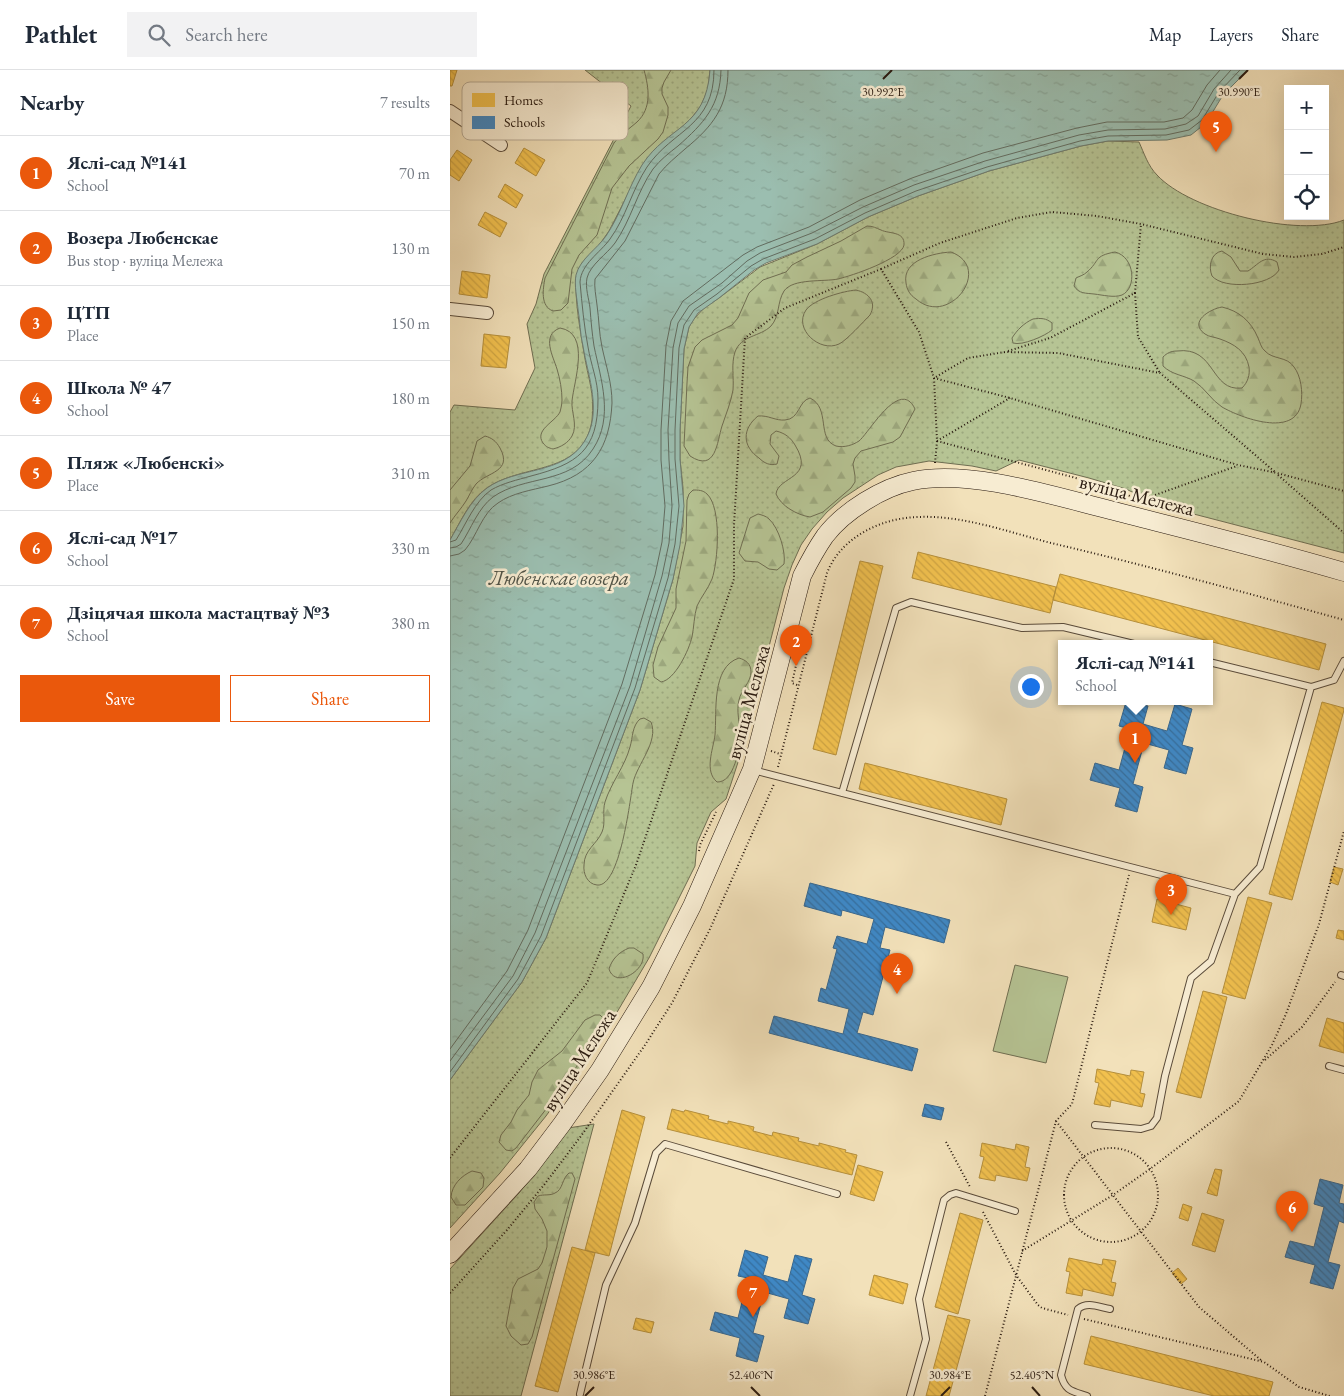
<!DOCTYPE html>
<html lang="en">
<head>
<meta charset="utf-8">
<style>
  :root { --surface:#fff; --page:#f2f2f3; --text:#1f2937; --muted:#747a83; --line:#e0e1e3; --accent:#ea580c }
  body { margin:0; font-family:"EB Garamond",serif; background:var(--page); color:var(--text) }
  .controls { position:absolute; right:15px; top:15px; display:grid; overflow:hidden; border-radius:0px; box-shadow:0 5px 20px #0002 }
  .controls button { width:45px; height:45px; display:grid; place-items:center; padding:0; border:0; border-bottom:1px solid var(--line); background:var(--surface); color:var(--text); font:25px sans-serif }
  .you { position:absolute; left:580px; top:616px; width:18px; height:18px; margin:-12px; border:4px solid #fff; border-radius:50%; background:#1a73e8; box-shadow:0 0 0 8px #1a73e833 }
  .badge { display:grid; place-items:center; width:32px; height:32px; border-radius:50%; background:var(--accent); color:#fff; font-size:16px; font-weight:700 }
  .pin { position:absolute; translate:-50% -41px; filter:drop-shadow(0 1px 2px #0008) }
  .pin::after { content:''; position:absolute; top:26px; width:18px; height:15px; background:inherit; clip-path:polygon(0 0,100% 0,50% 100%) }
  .popup { position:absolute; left:608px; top:570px; width:155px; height:65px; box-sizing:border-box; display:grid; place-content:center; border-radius:0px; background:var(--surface); filter:drop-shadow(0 1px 4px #0005); font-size:16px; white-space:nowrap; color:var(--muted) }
  .popup b { font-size:19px; color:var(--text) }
  .popup::after { content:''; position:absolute; left:50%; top:100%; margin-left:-10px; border:10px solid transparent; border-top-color:var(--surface) }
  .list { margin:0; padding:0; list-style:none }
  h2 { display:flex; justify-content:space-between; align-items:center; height:65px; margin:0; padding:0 20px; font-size:21px }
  h2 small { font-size:16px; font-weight:400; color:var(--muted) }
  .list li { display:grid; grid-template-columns:32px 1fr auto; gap:15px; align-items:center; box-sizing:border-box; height:75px; padding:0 20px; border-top:1px solid var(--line) }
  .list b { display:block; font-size:19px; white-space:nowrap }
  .list p { margin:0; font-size:16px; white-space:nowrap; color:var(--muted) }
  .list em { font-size:16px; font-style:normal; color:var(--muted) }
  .actions { display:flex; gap:10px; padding:15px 20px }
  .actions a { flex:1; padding:11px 0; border:1px solid var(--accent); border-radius:0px; text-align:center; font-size:18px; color:var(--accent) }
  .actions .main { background:var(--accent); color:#fff }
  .icon { flex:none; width:28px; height:28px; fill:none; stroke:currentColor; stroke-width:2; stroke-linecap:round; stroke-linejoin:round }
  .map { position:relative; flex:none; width:894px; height:1326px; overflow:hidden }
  header { display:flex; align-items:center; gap:30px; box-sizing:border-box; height:70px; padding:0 25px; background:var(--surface); border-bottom:1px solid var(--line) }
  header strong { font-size:24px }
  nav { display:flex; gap:28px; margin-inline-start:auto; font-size:18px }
  .search { width:350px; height:45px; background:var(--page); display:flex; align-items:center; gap:12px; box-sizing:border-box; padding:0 18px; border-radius:0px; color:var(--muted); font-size:19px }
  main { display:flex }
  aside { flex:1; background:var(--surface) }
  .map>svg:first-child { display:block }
  .grass { fill:url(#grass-dots); stroke:#6f6e52 }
  .forest { fill:url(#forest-firs); stroke:#6f6e52 }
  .pitch { fill:#b6c494; stroke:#6f6e52 }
  .water { fill:url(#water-ripples); stroke:#6d7c70 }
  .homes { fill:url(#homes-back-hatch); stroke:#b58f3b }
  .schools { fill:url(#schools-back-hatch); stroke:#38678e }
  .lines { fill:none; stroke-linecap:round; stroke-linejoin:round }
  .shore { stroke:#626c60; stroke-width:1 }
  .service-casing { stroke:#5a4b3a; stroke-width:8 }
  .minor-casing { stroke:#5a4b3a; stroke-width:14 }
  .secondary-casing { stroke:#28190f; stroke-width:19 }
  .path { stroke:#28190f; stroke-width:2; stroke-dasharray:1 2.5; stroke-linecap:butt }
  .service { stroke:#f7ecd2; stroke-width:6 }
  .minor { stroke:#f7ecd2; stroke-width:12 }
  .secondary { stroke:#f7ecd2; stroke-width:18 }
  .ticks { fill:none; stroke:#28190f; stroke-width:2 }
  .labels { text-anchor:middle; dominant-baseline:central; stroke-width:5; stroke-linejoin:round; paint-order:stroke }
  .street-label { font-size:20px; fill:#28190f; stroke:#f7ecd2 }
  .water-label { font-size:21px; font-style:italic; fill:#505347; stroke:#f7ecd2 }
  .key { fill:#f7ecd2; stroke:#b9ad98; stroke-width:1 }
  .key-label { font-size:14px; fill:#28190f }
  .ticks-label { font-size:12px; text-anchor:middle; fill:#28190f; stroke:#f7ecd2; stroke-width:5; stroke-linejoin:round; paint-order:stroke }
</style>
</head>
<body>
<header>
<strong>Pathlet</strong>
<div class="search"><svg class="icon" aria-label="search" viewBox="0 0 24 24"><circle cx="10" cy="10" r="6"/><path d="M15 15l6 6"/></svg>Search here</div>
<nav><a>Map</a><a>Layers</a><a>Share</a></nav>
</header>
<main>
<aside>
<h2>Nearby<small>7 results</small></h2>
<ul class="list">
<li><span class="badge">1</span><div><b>Яслі-сад №141</b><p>School</p></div><em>70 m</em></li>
<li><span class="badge">2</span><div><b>Возера Любенскае</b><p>Bus stop · вуліца Мележа</p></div><em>130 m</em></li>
<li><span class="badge">3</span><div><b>ЦТП</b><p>Place</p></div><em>150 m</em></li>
<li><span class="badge">4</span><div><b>Школа № 47</b><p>School</p></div><em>180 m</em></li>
<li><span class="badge">5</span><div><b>Пляж «Любенскі»</b><p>Place</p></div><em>310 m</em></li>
<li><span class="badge">6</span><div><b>Яслі-сад №17</b><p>School</p></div><em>330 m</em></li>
<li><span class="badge">7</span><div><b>Дзіцячая школа мастацтваў №3</b><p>School</p></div><em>380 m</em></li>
</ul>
<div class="actions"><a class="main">Save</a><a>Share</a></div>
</aside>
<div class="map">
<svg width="894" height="1326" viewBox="0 0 894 1326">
  <defs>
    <pattern id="grass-dots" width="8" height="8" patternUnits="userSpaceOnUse" patternTransform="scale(1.25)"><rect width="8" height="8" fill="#b6c494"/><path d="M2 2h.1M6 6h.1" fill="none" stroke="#9ca87e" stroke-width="1.8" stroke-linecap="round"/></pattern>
    <pattern id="forest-firs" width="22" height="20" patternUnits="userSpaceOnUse" patternTransform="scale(1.25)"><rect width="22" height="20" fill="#b6c494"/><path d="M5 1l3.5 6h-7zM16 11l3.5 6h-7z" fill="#9ca87e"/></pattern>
    <pattern id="water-ripples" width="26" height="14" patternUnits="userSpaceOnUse" patternTransform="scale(1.25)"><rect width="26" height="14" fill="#9bbeb0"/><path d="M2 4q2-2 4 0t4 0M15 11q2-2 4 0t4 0" fill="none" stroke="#86a396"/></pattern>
    <pattern id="homes-back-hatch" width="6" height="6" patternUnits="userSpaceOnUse" patternTransform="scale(1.25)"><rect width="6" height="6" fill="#f2c14e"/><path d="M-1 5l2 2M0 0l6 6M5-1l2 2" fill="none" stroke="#d0a543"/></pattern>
    <pattern id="schools-back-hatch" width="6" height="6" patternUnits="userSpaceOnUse" patternTransform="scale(1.25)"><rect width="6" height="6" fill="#3f88c5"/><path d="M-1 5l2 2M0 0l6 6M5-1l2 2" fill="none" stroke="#356e9e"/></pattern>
  </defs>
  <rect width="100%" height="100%" fill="#f2e1ba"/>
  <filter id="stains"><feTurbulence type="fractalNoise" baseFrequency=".004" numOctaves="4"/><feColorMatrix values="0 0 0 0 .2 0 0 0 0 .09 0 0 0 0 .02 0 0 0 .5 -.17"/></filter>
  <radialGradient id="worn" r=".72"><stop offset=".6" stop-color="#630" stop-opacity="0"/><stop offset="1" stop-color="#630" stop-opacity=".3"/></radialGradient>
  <path class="grass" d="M135,0H260L258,19L251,36L239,51L204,82L194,93L159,161L126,208C125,232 130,259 134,283C138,309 145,323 142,350C134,406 72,393 37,418C20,429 10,453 0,470V342L4,335L65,340L85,298L77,254L86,234L94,204L181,36Z
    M658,71L689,72C694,83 698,96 707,105C740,141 849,168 894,150V483L709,435L676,419L639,408L569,390L546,401L522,396L479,391L446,397L428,405L393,428L377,442L362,459L351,475L342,495L334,518L294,674L276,729L261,742L247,773L245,796L199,888L163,949L124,1007L96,1046L50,1103L0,1158V1010L72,912L96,868L190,620L223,509L233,456V418L230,389V360L234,279L239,257L243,250L255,237L269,228L310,197L367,174L418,147L468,126L539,101L631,76Z
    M144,1054L71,1326H0V1199L69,1123L118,1058Z"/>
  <path class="forest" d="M194,0H221L214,12L212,18V24L218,37V45L213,62L208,69L179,96L162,118L147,165L129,185L122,199L118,233L111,240L103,241C90,236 93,219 95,208L164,73C171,64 179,59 187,52C202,38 199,18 194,0Z
    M417,156C423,156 426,158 431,160C439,164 455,161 454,175C452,189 401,206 388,209C374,212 343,208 334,221C327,232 330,246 321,256C310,267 291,265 285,282C281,294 284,307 283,320C281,332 276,344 272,356C267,372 266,403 240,386L234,376L237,313L238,297L245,277L252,270L282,255L288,248L299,223L313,210L336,202L342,195L357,187L391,171Z
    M772,181L781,187L790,201H798C808,195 814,184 827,192L829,200C820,216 774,220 762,206C758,196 761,183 772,181Z
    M501,182C544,198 499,258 466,229C460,225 457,220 456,213C452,190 484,183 501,182Z
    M665,182C685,187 687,218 672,225C664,228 653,225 644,224C636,223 629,224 624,216L626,208C630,206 634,205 637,202C650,191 643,186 665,182Z
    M406,220C419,223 427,232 420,245C414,251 396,271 389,274C370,283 343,259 356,240C364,229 394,221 406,220Z
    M772,237C789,241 801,251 808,268C810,272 811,278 815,281C823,290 837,286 844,297C851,306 853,322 851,334C845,368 791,348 772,337C761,330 755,318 744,311C734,305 722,305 713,296V287C717,283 721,281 727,281C766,276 760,322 792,318C798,312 800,305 799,297C796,281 784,274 770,269C765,267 759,267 755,264C738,252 760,239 772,237Z
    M583,249C591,248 596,248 602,253V260C595,266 572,276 563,273L562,268C567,260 574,253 583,249Z
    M110,258C141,263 124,311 122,331C121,342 128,355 122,366C118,373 111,377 103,379C99,378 96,377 93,373C84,360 105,352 110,342C111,338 112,334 112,330C112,320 110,309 107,299C103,286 91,265 110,258Z
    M360,328C381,338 366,369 386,376C394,378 403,375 409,371C419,363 450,307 465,339L450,367L443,372L411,381L405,388L403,394L405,406V412L401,418L373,442L360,447C347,445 331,436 326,424C328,406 366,409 345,375C341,368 335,363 326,361L321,365L320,374L329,386L327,394C320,396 314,393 309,388C292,376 292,359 308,346C318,345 326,351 335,350C350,349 348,331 360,328Z
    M35,366C42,368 46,371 50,378C63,402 37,402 26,414C22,419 19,426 16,431C11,439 5,445 0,453V420L20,396L27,371Z
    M243,420C248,420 253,420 257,424C272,438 268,492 262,509C258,519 251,527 247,536C244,546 244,557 242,567C239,580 225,610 211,612L204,607L203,595L208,577L226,538V519L236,471L237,430L239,424Z
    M308,444C312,445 316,446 319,449C329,458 336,482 334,494L327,500L319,499L308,492L295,491L289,483L300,448Z
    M289,588C296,590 301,594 301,602C301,612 291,620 289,630C286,641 290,653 290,665C290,678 284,713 267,712C254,701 263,680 265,665C267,642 261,597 289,588Z
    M194,648L201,652C209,672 187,694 183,713C180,730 170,818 147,815C137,814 133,803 134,795C134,780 147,774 152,762C156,753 152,742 155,732C161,713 175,696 180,677C183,667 182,656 190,649Z
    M179,878H184L193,884C196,901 165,919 159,899C162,889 169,882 179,878Z
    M145,945H150L154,949V957L107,1025L66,1078L62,1081L56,1080L49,1072L51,1065L61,1052L67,1040L79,1025L82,1012L88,1000L112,981L135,950Z
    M22,1101L31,1103L34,1108L33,1117L15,1135H6L1,1127C2,1115 11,1106 22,1101Z
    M119,1103H122L125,1109L82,1267L78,1274L71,1275L61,1266L56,1256L63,1218L68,1209L88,1199L92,1193L97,1177V1161L92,1149L85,1139L84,1132L88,1126C94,1124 100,1126 105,1123C113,1120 112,1108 119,1103Z"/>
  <path class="pitch" d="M565,895L618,907L596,993L543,981Z"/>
  <path class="water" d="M260,0H798L773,25L756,53L741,65L717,70L658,71L631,76L539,101L468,126L418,147L367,174L316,193L304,200L269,228L248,243L239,257L234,279L230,360V389L234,436L230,475L223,509L190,620L96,868L72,912L0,1010V470C10,453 20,430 37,418C66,397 113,405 134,372C153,343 138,307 133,276C130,264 130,251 128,239C127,228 124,215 126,205C130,189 147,179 156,166C171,144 178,118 192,95C218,55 256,59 260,0Z"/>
  <path class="homes" d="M0,0H7L2,16H0Z
    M33,16L50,27L41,41L24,29Z
    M72,16L88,25L77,42L62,33Z
    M74,78L95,90L86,106L65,93Z
    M7,80L22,90L9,111L0,105V90Z
    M55,114L73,125L66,138L48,127Z
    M35,142L57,153L50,167L28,155Z
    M12,201L40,205L37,228L9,224Z
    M34,264L60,267L56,298L31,296Z
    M468,482L606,517L600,543L462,508Z
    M410,491L433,496L386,685L363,679Z
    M610,504L876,574L869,600L603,530Z
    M872,632L894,638V640L842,830L819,824Z
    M415,693L557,729L551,755L409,719Z
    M884,797L893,799L888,815L880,812Z
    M798,827L822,833L795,929L772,923Z
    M707,829L741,838L736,860L702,852Z
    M888,860L894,861V870L886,868Z
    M753,921L777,927L751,1028L726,1022Z
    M877,948L894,953V983L869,976Z
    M647,999L680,1006L681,1000L694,1002L690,1023L695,1024L692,1037L661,1030L660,1037L644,1034L649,1013L645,1012Z
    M222,1039L234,1042L235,1040L259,1046L258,1049L278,1054V1051L304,1057L303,1061L322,1066L323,1062L349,1068L348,1071L369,1076V1073L396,1080L395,1082L407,1085L402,1105L217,1059Z
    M172,1040L195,1047L159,1186L135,1180Z
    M532,1073L565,1080L566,1074L579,1077L575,1097L580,1098L577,1111L546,1105L545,1111L529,1108L534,1087L530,1086Z
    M408,1095L433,1102L424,1131L400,1124Z
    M765,1099L772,1100L767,1126L757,1123Z
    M733,1134L742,1137L738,1151L729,1148Z
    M510,1143L533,1150L508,1244L485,1237Z
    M752,1143L774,1150L765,1182L742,1175Z
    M122,1177L145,1183L108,1322L85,1316Z
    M619,1188L652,1195L653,1189L666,1191L661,1212L666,1213L663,1226L633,1219L632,1226L616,1223L620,1202L616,1201Z
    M728,1198L737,1209L731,1214L722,1203Z
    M424,1205L458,1214L453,1234L419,1225Z
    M498,1245L520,1250L499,1326H476Z
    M186,1248L204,1252L201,1263L183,1259Z
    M641,1266L823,1312L819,1326H764L634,1294Z"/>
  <path class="schools" d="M676,632L698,636L693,654L717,661L725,634L742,639L732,675L743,678L736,704L714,698L719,680L694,673L683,714L693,717L687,742L665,736L670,718L640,710L645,693L669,700L680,659L669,656Z
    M360,813L500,850L494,873L435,857L430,878L440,880L423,945L413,942L407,963L468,979L462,1001L319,963L324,946L393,964L399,939L368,931L371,918L376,920L387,879L383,878L387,866L417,874L424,849L392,840L391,846L354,836Z
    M475,1034L494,1038L491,1050L472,1046Z
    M870,1109L893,1115L889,1133L894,1134V1153L889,1151L878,1192L890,1195L883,1219L860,1213L865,1195L835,1187L840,1171L864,1177L874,1137L864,1134Z
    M295,1180L318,1187L313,1205L338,1212L345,1185L362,1189L352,1225L365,1229L358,1254L334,1248L339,1229L314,1222L303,1263L314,1266L307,1292L286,1286L290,1268L260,1260L265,1242L288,1248L298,1208L288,1206Z"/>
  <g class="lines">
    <path class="shore" d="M0,472L6,470C16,454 25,431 41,420C53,413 67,410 81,406C127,394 148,381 148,329C148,311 141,295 138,277C134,256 132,234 130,212C131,194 150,183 160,169C176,147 182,120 197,97C223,59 264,57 264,0
      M0,478L6,477L11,474C21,459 28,438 43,427C74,405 120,415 143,379C164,347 151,310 144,276C142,263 141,251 140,238C139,229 135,218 137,208C140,195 157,184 165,173C181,150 187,122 203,99C210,90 219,83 228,76C254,53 270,36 271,0
      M0,486L9,484L15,480C27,466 32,443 48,433C62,423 82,420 98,416C143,405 160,377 162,333C162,313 156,296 152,277C149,263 149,249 147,235C146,226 144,217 145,209L175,171L209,104C217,94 226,87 235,79C263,56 278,37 278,0
      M0,979L57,901L78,860L172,614L205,505L212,472L215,436L211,390V360L216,276L221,251L233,231L293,185L307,177L359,157L410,130L462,108L533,83L627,58L657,52H714L733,48L742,40L757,15L770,0
      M0,991L63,906L85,863L180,616L212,506L219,473L222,436L219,390L218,360L223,278L228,253L239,236L272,213L297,191L310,183L362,163L413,137L464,115L535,91L629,65L658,60L715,59L736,54L748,46L764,19L781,0
      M0,1002L68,909L91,866L185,618L218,508L225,474L229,436L225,389V360L229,278L234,255L244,240L267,224L301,196L313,189L365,169L415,143L466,121L537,97L630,71L658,66L716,65L739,60L752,50L769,22L790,0"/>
    <g class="service-casing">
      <path id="service" d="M759,592L861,617
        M303,700L785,824
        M392,723L446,538L461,532L572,558L613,557L684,574
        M891,905L894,906
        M879,996L894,1000
        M645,1055L691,1059L701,1056L707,1048L715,1006L741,908L761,891L785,824L810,797L861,617L884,610L894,591
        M130,1324L156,1215L185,1153L206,1083L215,1074L387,1124
        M460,1326L476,1269L469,1229L494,1130L500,1125L506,1123L565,1141
        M637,1326C622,1321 615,1321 611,1305L628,1239C637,1231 649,1237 660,1239"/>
    </g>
    <g class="minor-casing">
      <path id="minor" d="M0,41L51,75
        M0,239L37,243"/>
    </g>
    <g class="secondary-casing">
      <path id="secondary" d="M0,1184L78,1099L112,1054L150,1000L201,917L242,836L302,699L352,506C359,492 366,479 375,466C394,441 433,417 463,411C519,399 604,426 660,440C738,460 816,479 894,502"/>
    </g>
    <path class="path" d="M431,199L490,173L567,148L602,142L647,146L691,154L813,184L844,187L872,184L894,177
      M685,223L688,267L710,303
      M558,281L600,268L685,223L691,154
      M487,371L641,412L691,430L787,396
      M487,371L560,328
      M485,393L487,371L484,308L518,288L555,282L608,283L710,303L825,402
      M828,405L894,463
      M347,615L342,613L349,582L356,584
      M321,681L330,684
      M328,697L377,503C391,467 431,448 468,447C513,445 558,462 601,473C699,496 797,523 894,550
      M249,781L250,775L266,742
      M815,990L852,957L885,912
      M606,1051L749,1237L812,1291
      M496,1072L520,1117
      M614 1125a47 47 0 1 1 94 0a47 47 0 1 1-94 0Z
      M0,1088L137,913L186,795L284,509V455L295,268L335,238L431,199L469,262L484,308L560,328L788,395L827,403L894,421
      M533,1142L566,1205L588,1235L592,1238L618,1245
      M572,1181L663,1125L700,1099L789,1031L822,975L836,944L869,854L894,761
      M0,1223L57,1160L94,1115L131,1066L195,975L222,933L260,859L324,714
      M634,1249L814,1292L849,1317L880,1326
      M535,1326L606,1051L622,1034L679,805"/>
    <use href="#service" class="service"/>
    <use href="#minor" class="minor"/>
    <use href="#secondary" class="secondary"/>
  </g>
  <path class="ticks" d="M433,9L442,0M789,9L798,0M301,1317L310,1326M582,1317L590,1326M135,1326L144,1317M491,1326L500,1317"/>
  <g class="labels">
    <g class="street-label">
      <text transform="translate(687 425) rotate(14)">вуліца Мележа</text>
      <text transform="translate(298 632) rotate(-75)">вуліца Мележа</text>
      <text transform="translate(129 990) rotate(-57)">вуліца Мележа</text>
    </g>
    <g class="water-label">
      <text x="109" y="507">Любенскае возера</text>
    </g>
  </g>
  <rect x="12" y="12" width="166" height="58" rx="8" class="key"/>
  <rect x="22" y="23" width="23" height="14" fill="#f2c14e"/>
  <rect x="22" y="46" width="23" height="13" fill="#3f88c5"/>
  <g class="key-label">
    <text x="54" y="35">Homes</text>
    <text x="54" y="57">Schools</text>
  </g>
  <g class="ticks-label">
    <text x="433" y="26">30.992°E</text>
    <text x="789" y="26">30.990°E</text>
    <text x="301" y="1309">52.406°N</text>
    <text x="582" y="1309">52.405°N</text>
    <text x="144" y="1309">30.986°E</text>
    <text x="500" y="1309">30.984°E</text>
  </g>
  <rect width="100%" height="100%" filter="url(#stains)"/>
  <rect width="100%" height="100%" fill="url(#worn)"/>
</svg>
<div class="controls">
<button>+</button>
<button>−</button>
<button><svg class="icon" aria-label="locate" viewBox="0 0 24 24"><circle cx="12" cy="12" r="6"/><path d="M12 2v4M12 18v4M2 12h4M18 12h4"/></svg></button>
</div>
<div class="you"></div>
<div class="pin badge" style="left:685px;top:693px">1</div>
<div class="popup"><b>Яслі-сад №141</b>School</div>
<div class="pin badge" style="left:346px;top:596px">2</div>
<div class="pin badge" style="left:721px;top:845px">3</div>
<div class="pin badge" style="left:447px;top:924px">4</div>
<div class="pin badge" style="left:766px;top:82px">5</div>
<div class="pin badge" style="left:842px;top:1162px">6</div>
<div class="pin badge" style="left:303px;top:1247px">7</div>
</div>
</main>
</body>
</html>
